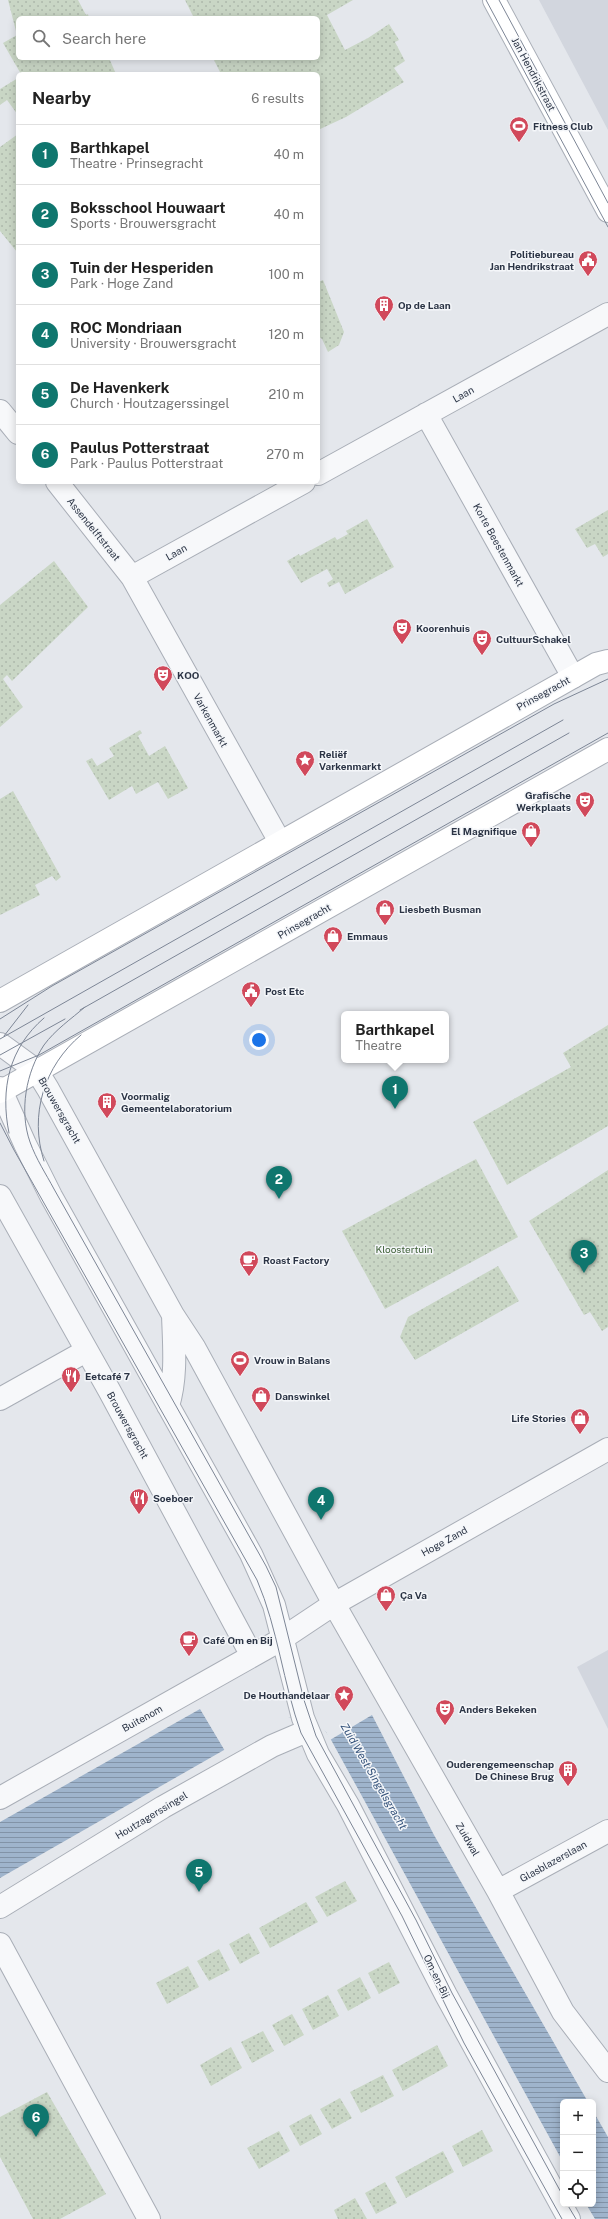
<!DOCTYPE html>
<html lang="en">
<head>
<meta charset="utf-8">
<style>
  :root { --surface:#fff; --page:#f2f2f2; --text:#222; --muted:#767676; --line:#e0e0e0; --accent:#0f766e }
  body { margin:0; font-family:"Public Sans",sans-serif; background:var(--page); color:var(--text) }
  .controls { position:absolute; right:12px; bottom:12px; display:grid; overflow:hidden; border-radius:6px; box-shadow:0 2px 10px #0003 }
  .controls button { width:36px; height:36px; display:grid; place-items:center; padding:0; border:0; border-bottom:1px solid var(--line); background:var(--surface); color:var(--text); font:20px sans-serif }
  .you { position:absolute; left:259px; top:1040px; width:14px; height:14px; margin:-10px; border:3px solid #fff; border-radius:50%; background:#1a73e8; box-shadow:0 0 0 6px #1a73e833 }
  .badge { display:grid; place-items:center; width:26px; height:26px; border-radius:50%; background:var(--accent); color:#fff; font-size:13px; font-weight:700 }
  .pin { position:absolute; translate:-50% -33px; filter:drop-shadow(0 1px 2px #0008) }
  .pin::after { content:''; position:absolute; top:21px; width:14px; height:12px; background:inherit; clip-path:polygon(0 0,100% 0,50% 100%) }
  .popup { position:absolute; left:341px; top:1011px; width:108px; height:52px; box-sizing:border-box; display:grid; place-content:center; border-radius:6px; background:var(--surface); filter:drop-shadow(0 1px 3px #0005); font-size:13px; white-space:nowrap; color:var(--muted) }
  .popup b { font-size:15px; color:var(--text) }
  .popup::after { content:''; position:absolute; left:50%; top:100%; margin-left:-8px; border:8px solid transparent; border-top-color:var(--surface) }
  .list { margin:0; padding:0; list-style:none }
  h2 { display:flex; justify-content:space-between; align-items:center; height:52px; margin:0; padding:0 16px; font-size:17px }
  h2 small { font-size:13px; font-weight:400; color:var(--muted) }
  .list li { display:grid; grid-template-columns:26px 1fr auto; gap:12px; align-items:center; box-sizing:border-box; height:60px; padding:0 16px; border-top:1px solid var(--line) }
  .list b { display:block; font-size:15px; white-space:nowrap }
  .list p { margin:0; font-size:13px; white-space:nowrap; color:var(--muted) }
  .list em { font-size:13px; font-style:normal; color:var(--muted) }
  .icon { flex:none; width:22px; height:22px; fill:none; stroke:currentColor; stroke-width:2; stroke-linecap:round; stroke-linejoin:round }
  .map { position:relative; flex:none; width:608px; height:2219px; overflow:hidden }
  .search { position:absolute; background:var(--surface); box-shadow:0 2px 10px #0003; left:16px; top:16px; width:304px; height:44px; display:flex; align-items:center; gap:10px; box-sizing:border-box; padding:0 14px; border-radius:6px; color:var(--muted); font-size:15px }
  .panel { position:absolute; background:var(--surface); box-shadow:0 2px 10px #0003; left:16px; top:72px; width:304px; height:412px; border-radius:6px }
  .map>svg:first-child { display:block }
  .built { fill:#d2d6de }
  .park { fill:url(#park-dots) }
  .water { fill:url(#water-rules) }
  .pier { fill:#e4e7ec }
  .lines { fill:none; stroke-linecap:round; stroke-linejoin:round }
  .street-casing { stroke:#a9aeb7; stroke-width:24 }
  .secondary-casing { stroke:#a9aeb7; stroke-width:24 }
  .street { stroke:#f7f8fa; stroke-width:22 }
  .secondary { stroke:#fff; stroke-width:22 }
  .tram { stroke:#7d8696; stroke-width:1 }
  .labels { text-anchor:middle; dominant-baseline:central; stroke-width:3; stroke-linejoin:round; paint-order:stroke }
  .street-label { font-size:10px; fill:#2b3445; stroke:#f4f6f9 }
  .poi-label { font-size:10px; font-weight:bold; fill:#2b3445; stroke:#f4f6f9; text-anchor:start }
  .park-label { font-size:10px; fill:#3f6138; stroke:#f4f6f9 }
  .water-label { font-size:11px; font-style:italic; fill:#34527a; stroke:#f4f6f9 }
</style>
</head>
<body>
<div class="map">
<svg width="608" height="2219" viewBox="0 0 608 2219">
  <defs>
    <pattern id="park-dots" width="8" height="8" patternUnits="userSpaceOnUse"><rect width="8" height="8" fill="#c9d6c5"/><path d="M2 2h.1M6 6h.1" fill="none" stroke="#adb8ab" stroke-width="1.8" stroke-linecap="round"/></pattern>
    <pattern id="water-rules" width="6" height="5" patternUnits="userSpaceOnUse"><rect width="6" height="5" fill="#9fb4cc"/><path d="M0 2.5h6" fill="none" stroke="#8293a7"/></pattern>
  </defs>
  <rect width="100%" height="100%" fill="#e4e7ec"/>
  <path class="built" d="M539,0H608V130Z
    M608,1650V1729L577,1667Z"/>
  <path class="park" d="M8,0H78L86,15L88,14L89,18H18V58H109L116,74H21L3,43L17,35Z
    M185,0H353L327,15L345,50L368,38L389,24L399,40L395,42L405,61L394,68L404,82L346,117L318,130V74H221L213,58H318V18H194Z
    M18,78V115L7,100L0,105V89Z
    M18,134V252H17L0,231V147Z
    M323,280L344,332L339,345L328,352L322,339L318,336V282Z
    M608,510V554L603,557L595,544L587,548L575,529Z
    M367,519L394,567L345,594L339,582L329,587L327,583L333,579L327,569L301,583L287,561L299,554L300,556L335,537L337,540L348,534L346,531Z
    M54,561L88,607L12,681L7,675L3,679L23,707L0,727V605Z
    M140,730L142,733L138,736L149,756L165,746L188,788L168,799L158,782L136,794L132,786L109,800L86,761L92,758L97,766L114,756L109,748Z
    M13,791L61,877L56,881L52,876L35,885L40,895L0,915V799Z
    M608,1025V1126L507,1185L473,1122L571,1067L563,1053Z
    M476,1159L518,1237L385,1309L342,1231Z
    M608,1170V1327L602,1331L590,1312L584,1315L529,1221Z
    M498,1266L519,1301L415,1360L400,1337L408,1317Z
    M345,1881L357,1901L327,1917L315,1897Z
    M306,1902L318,1922L270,1948L259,1928Z
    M249,1933L260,1953L240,1964L229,1944Z
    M219,1949L230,1970L209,1981L197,1961Z
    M389,1962L400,1983L379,1994L368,1973Z
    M188,1966L199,1987L167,2004L156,1983Z
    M360,1977L371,1998L348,2011L337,1990Z
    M328,1995L339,2016L313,2030L302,2009Z
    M292,2014L304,2035L284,2046L272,2025Z
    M263,2031L274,2051L252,2063L241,2042Z
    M437,2045L448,2066L403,2091L392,2070Z
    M231,2047L242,2068L211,2086L200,2065Z
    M383,2075L394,2096L361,2113L350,2092Z
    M47,2092L106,2194L60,2219H33L0,2157V2117Z
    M340,2098L352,2118L332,2129L320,2109Z
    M311,2114L322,2134L300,2146L289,2126Z
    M482,2130L493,2151L463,2167L452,2146Z
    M279,2131L290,2151L259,2169L247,2148Z
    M443,2151L454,2172L406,2198L395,2177Z
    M385,2182L397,2203L376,2214L365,2193Z
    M355,2198L367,2219H338L334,2210Z"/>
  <path class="water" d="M200,1709L372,1715L434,1835L588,2102H563V2162L330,1738C319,1718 301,1716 280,1718L0,1878V1822Z
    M593,2111L608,2137V2219H595L586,2204H593Z"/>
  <path class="pier" d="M290,1670L314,1673L340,1683L349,1688L372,1715L330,1740L326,1732L314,1723L295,1717L281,1719L225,1751L200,1709L260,1677Z"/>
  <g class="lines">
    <g class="street-casing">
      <path id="street" d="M0,411L18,433
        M426,414L573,677
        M318,474L608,314
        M57,482L132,577L280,842
        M132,577L304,482
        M0,1044L37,1071L48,1089L173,1315L194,1347L334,1604L498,1891L563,2012L608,2071
        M0,1088L25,1144L51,1196L251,1554L274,1605L303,1718L318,1754L348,1805L446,1995L569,2219
        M0,1196L109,1390L252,1656
        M0,1399L86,1351
        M168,1406C177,1377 174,1345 173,1315
        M0,1798L277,1642L334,1604L608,1449
        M498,1891L608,1831
        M0,1907L163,1807L272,1746L307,1731
        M0,1944L149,2219"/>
    </g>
    <g class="secondary-casing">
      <path id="secondary" d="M494,0L608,211
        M0,1001L573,677L596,664L608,661
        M0,1092L608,749"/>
    </g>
    <use href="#street" class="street"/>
    <use href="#secondary" class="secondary"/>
    <path class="tram" d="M486,0L608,227
      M499,0L608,203
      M85,1007C71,1019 55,1030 44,1045C26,1072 19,1111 30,1142C36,1159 46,1174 54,1189L266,1566L276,1587L304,1700L316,1736L416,1920L452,1993L563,2196
      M80,1010L569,733
      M0,1019L52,986L554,704L608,679
      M4,1036L28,1005
      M0,1039L563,720
      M0,1055L65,1019
      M0,1071L39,1055L608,733
      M0,1123L14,1150L257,1580C278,1629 283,1683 301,1733L402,1916L464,2043L562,2219
      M9,1133C0,1089 9,1048 44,1018
      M44,1161C29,1115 44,1066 81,1035
      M567,2204L576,2219"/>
  </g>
  <defs>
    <g id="stadium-pin" transform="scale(1)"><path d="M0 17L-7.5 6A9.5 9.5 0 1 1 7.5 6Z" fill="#d1495b" stroke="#f4f6f9"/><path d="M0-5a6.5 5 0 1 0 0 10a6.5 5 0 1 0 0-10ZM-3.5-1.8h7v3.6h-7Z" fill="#fff"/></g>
    <g id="civic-pin" transform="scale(1)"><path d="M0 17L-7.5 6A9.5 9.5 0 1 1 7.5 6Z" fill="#d1495b" stroke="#f4f6f9"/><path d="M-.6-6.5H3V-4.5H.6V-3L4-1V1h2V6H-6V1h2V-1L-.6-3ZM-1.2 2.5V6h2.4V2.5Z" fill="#fff"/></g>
    <g id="building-pin" transform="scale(1)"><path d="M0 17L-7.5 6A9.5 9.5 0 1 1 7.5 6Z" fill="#d1495b" stroke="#f4f6f9"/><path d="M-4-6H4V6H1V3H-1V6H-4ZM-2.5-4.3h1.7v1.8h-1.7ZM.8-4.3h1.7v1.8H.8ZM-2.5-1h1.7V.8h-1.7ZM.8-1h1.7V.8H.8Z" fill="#fff"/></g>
    <g id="theatre-pin" transform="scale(1)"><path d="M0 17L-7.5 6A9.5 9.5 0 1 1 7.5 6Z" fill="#d1495b" stroke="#f4f6f9"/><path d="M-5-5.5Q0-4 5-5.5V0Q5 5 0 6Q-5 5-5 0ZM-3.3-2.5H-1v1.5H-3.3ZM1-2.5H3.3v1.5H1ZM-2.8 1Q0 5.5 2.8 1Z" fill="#fff"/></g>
    <g id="sight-pin" transform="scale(1)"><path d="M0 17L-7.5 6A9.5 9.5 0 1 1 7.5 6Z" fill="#d1495b" stroke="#f4f6f9"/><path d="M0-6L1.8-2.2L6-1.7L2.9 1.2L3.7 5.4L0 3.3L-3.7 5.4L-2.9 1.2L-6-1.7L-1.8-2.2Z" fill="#fff"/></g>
    <g id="shop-pin" transform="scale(1)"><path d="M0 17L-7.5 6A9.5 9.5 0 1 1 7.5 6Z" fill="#d1495b" stroke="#f4f6f9"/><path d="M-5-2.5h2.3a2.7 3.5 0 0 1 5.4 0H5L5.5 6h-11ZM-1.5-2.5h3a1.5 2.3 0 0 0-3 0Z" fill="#fff"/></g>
    <g id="cafe-pin" transform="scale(1)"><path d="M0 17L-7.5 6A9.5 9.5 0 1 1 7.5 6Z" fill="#d1495b" stroke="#f4f6f9"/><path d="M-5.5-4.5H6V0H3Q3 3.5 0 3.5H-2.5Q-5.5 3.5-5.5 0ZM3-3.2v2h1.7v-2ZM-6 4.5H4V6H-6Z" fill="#fff"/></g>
    <g id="restaurant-pin" transform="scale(1)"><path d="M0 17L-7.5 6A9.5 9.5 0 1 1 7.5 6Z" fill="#d1495b" stroke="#f4f6f9"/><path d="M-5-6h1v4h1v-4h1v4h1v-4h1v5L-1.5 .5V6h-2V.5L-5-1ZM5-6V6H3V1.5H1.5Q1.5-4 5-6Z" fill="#fff"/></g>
  </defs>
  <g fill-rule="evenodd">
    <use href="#stadium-pin" x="519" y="126"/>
    <use href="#civic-pin" x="588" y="260"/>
    <use href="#building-pin" x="384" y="305"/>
    <use href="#theatre-pin" x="402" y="628"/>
    <use href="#theatre-pin" x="482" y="639"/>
    <use href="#theatre-pin" x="163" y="675"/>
    <use href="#sight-pin" x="305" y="760"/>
    <use href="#theatre-pin" x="585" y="801"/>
    <use href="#shop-pin" x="531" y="831"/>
    <use href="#shop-pin" x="385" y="909"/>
    <use href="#shop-pin" x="333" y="936"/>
    <use href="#civic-pin" x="251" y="991"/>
    <use href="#building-pin" x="107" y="1102"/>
    <use href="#cafe-pin" x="249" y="1260"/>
    <use href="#stadium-pin" x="240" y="1360"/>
    <use href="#restaurant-pin" x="71" y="1376"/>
    <use href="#shop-pin" x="261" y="1396"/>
    <use href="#shop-pin" x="580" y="1418"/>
    <use href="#restaurant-pin" x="139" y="1498"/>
    <use href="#shop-pin" x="386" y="1595"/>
    <use href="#cafe-pin" x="189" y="1640"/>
    <use href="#sight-pin" x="344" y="1695"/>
    <use href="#theatre-pin" x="445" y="1709"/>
    <use href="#building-pin" x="568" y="1770"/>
  </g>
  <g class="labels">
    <g class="street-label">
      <text transform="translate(534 74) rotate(62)">Jan Hendrikstraat</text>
      <text transform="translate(463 394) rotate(-29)">Laan</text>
      <text transform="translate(94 529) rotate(51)">Assendelftstraat</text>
      <text transform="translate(499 545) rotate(61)">Korte Beestenmarkt</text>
      <text transform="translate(176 552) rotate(-29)">Laan</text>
      <text transform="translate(543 693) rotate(-29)">Prinsegracht</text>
      <text transform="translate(211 720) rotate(61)">Varkenmarkt</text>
      <text transform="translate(304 921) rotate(-30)">Prinsegracht</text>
      <text transform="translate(60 1110) rotate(60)">Brouwersgracht</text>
      <text transform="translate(128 1425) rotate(61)">Brouwersgracht</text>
      <text transform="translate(444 1541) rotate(-29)">Hoge Zand</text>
      <text transform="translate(142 1718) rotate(-29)">Buitenom</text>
      <text transform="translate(151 1815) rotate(-31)">Houtzagerssingel</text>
      <text transform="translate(468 1839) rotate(60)">Zuidwal</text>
      <text transform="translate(553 1861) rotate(-29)">Glasblazerslaan</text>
      <text transform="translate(437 1976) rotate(64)">Om-en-Bij</text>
    </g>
    <g class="poi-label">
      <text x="533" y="126">Fitness Club</text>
      <text x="574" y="254" text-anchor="end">Politiebureau<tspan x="574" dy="12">Jan Hendrikstraat</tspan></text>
      <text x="398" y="305">Op de Laan</text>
      <text x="416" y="628">Koorenhuis</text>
      <text x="496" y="639">CultuurSchakel</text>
      <text x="177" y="675">KOO</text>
      <text x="319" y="754">Reliëf<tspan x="319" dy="12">Varkenmarkt</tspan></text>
      <text x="571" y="795" text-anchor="end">Grafische<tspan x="571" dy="12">Werkplaats</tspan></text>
      <text x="517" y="831" text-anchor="end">El Magnifique</text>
      <text x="399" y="909">Liesbeth Busman</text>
      <text x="347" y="936">Emmaus</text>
      <text x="265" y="991">Post Etc</text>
      <text x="121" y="1096">Voormalig<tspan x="121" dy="12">Gemeentelaboratorium</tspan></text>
      <text x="263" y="1260">Roast Factory</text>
      <text x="254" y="1360">Vrouw in Balans</text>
      <text x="85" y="1376">Eetcafé 7</text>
      <text x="275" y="1396">Danswinkel</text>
      <text x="566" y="1418" text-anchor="end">Life Stories</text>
      <text x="153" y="1498">Soeboer</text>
      <text x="400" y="1595">Ça Va</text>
      <text x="203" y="1640">Café Om en Bij</text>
      <text x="330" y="1695" text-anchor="end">De Houthandelaar</text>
      <text x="459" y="1709">Anders Bekeken</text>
      <text x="554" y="1764" text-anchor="end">Ouderengemeenschap<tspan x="554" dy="12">De Chinese Brug</tspan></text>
    </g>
    <g class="park-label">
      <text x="404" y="1249">Kloostertuin</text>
    </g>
    <g class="water-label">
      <text transform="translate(374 1776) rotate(60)">Zuid West Singelsgracht</text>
    </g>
  </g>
</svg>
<div class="controls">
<button>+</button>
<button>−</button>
<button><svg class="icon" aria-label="locate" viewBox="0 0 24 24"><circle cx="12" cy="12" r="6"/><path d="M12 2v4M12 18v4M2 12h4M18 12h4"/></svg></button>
</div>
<div class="you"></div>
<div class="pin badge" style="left:395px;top:1109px">1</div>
<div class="popup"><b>Barthkapel</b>Theatre</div>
<div class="pin badge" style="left:279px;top:1199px">2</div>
<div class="pin badge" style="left:584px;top:1273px">3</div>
<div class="pin badge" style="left:321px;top:1520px">4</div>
<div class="pin badge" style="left:199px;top:1892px">5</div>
<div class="pin badge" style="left:36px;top:2137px">6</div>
<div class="search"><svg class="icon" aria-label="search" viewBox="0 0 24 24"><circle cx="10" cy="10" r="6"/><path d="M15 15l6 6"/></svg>Search here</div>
<section class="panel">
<h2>Nearby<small>6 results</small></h2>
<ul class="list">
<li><span class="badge">1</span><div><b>Barthkapel</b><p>Theatre · Prinsegracht</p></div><em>40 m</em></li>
<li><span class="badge">2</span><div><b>Boksschool Houwaart</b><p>Sports · Brouwersgracht</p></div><em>40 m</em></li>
<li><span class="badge">3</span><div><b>Tuin der Hesperiden</b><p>Park · Hoge Zand</p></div><em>100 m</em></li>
<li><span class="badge">4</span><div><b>ROC Mondriaan</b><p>University · Brouwersgracht</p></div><em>120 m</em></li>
<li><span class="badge">5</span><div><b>De Havenkerk</b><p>Church · Houtzagerssingel</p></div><em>210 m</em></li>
<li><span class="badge">6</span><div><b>Paulus Potterstraat</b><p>Park · Paulus Potterstraat</p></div><em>270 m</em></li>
</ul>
</section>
</div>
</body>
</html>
